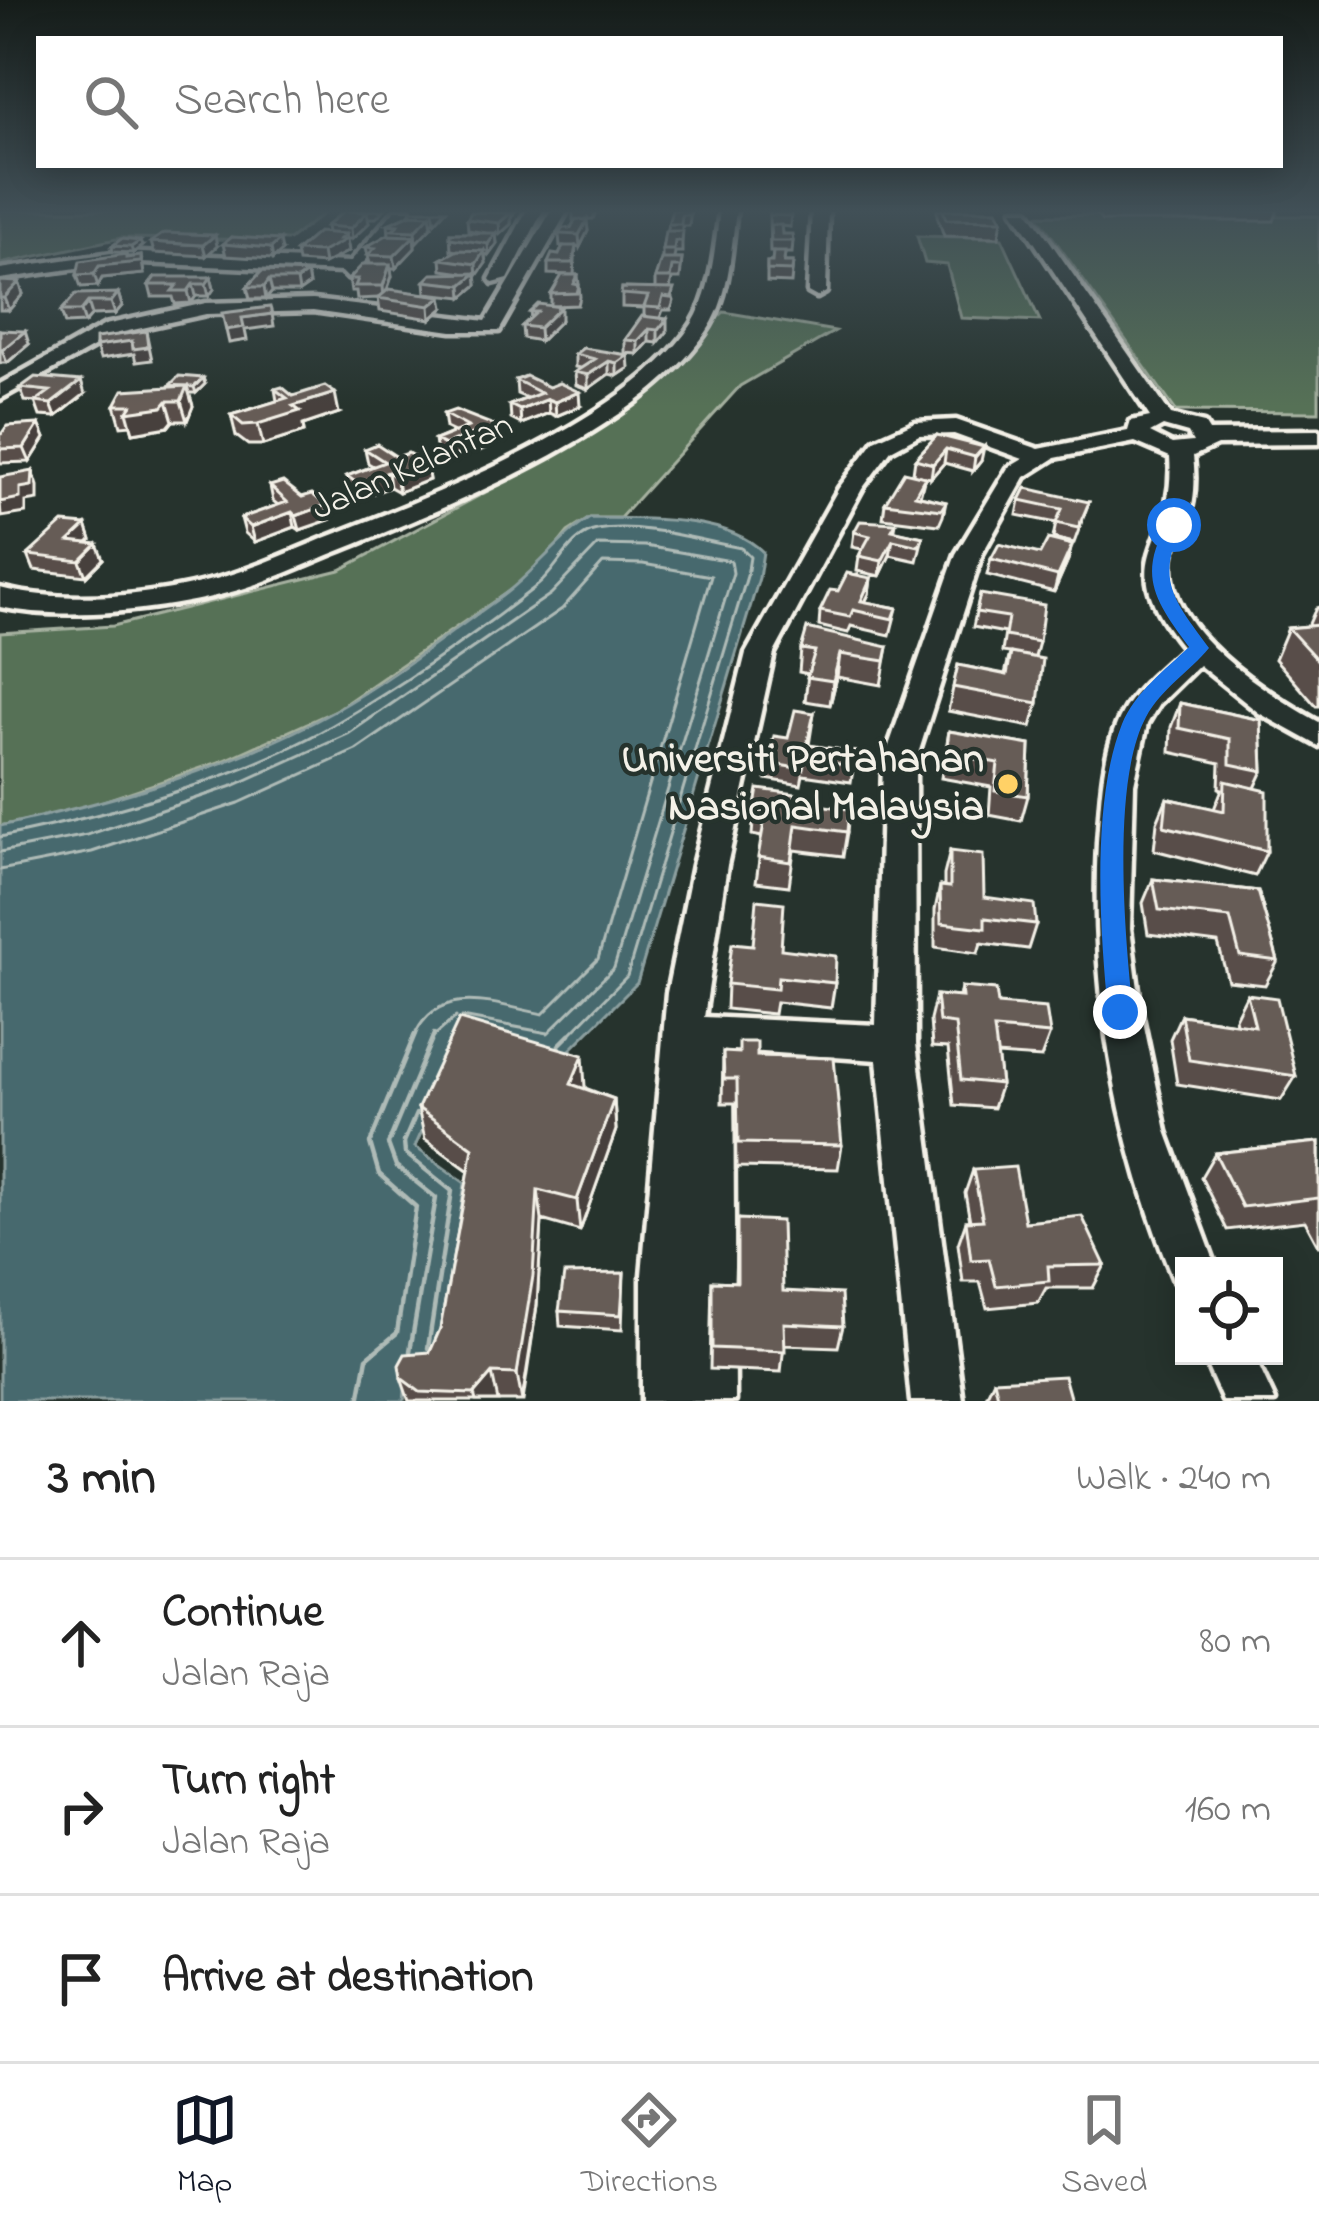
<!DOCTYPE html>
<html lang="en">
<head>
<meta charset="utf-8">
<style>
  :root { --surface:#fff; --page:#f2f2f2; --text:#222; --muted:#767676; --line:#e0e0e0; --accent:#111827 }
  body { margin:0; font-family:"Indie Flower",sans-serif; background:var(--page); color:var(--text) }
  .controls { position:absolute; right:36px; bottom:36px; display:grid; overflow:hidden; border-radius:0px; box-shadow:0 6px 30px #0003 }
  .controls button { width:108px; height:108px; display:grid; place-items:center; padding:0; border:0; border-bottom:3px solid var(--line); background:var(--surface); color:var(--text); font:60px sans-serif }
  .stop { position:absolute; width:36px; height:36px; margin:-27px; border:9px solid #1a73e8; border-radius:50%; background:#fff }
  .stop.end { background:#1a73e8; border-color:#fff; box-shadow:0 3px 12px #0008 }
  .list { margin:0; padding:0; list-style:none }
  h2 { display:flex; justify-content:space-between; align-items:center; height:156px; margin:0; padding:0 48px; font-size:51px }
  h2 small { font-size:39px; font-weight:400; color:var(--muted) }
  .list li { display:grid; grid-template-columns:78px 1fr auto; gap:36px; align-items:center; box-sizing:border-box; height:168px; padding:0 48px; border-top:3px solid var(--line) }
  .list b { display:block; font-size:45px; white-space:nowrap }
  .list p { margin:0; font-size:39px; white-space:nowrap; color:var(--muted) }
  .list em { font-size:39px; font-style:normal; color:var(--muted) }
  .icon { flex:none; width:66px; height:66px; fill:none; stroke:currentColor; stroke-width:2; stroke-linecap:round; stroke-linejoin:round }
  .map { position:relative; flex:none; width:1319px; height:1401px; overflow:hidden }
  .search { position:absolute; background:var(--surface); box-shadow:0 6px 30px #0003; left:36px; right:36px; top:36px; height:132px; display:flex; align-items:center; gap:30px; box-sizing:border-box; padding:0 42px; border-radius:0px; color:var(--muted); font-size:45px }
  .sheet { height:660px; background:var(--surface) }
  nav { display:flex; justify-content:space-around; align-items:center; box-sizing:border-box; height:168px; border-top:3px solid var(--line); background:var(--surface); font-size:33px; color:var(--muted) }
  nav a { display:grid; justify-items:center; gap:6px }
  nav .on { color:var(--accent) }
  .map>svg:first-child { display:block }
  .green { fill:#577157; stroke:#a6b1a0; stroke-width:3 }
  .water { fill:#47696e; stroke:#8c9f9f; stroke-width:3 }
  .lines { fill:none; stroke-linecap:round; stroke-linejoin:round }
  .shore-far1 { stroke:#afbbb7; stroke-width:3 }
  .shore { stroke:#afbbb7; stroke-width:4.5 }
  .minor-casing { stroke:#f4f1e8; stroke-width:9 }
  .minor { fill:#26332d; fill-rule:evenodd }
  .wall { fill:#584e4a; stroke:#f4f1e8; stroke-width:3 }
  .shaded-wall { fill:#47403c; stroke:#f4f1e8; stroke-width:3 }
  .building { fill:#665b56; stroke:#f4f1e8; stroke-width:3 }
  .route { fill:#1a73e8 }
  .poi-dot { fill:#ffd166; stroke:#26332d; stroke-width:4.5 }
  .labels { text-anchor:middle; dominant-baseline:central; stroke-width:9; stroke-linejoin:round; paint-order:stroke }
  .far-street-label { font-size:36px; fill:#f4f1e8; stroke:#26332d }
  .poi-label { font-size:42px; font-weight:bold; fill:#f4f1e8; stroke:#26332d; text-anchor:end }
</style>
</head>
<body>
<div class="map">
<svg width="1319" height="1401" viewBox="0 0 1319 1401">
  <rect width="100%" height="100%" fill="#26332d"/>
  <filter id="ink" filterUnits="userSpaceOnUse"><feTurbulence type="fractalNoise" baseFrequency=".00833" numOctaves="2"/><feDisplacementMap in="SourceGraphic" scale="24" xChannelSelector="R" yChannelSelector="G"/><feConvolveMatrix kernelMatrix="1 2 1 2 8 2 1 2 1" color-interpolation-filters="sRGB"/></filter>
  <g filter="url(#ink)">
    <path class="green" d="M0,210H328L289,240L121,238L0,264Z
      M1037,215L1319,216V412L1176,411Z
      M917,236L1002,238L1040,321L961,318L947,265L925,263Z
      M724,312L835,331L740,386L620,518H590L568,532L535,573L336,710L225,760L80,809L0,826V633L113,626L340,570L587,438Z"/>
    <path class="water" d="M590,518C642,519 725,514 763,552L759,578L637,983L557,1063L460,1044L415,1147L465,1183L437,1370L406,1380L404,1401H0V826C114,801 235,767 336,710C394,677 448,634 502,596C535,572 557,539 590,518Z"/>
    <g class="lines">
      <path class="shore-far1" d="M0,837C109,815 247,777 343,719C408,681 479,631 538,585C558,569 570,535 597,530C642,522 697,540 741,548L750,557L747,576L627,976L567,1037
        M0,852L87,835L233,786L348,734L551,594L598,545L645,546L731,561L733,573L614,968L548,1033L462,1017
        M0,870L92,852L239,803L356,750L562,609L603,563L643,564L711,576L598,959L543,1014C496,1005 438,981 414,1037
        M433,1037L456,1017"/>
      <path class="shore" d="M559,1045L570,1034
        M416,1114L404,1142L405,1153L452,1191L428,1348
        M410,1351L436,1198L396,1166L388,1144L434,1034
        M359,1401L367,1358L397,1333L416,1207L379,1174L370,1143L415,1034"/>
      <g class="minor-casing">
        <path id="minor" d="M395,210H410L349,279L342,272L119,262L0,279V269L119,252L350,262Z
          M527,210H543L508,279L493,283L490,279Z
          M552,210H568L499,331H452L313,311L206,314L119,333L0,399V384L105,325L206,303L313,300L486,321Z
          M720,210H736C731,247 730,293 710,326C648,426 462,501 356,544C319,558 282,576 245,588C177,609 69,622 0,607V588C69,605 164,596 233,574C268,563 301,547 335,534C438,494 631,418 692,324C712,292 715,247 720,210Z
          M812,210H828L826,292L817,297L808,292Z
          M1013,210H1028L1171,415L1204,423L1209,431L1319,430V444L1217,445L1193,456C1196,481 1195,506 1184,530C1181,538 1174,546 1172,555C1159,627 1266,692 1319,722V746L1259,713L1199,665L1159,704L1147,724L1134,784L1130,928L1141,1012L1166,1131L1216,1266H1184V1286L1175,1283C1117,1141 1090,995 1098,842C1101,803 1102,760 1117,724C1130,692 1159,671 1183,648C1107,555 1177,549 1170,457L1135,442L1055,458L1025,477L982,554L915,763L916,1044L963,1401H911L877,1060L733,1050L735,1401H642V1275L667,993L693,865L746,653L839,488L875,440L915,422L956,420L1039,449L1128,431L1131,421L1150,417ZM1163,426L1188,433L1193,442L1172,444L1150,433ZM954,434L1023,459L1008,468L956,554L883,763L876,1025L704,1017L727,865L774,653L862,489L891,450L919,435Z
          M1203,1356H1254L1275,1401H1223Z"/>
      </g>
      <use href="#minor" class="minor"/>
    </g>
    <path class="wall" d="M384,210L376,218H368L369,223L352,239H346L349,251L324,264L298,262L296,251L327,233L326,226L344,211Z
      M411,210H446L435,222H431L432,226L415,243V248L396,268H391L392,276L387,291L444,308L431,319L380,311L378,298L357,299L356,291H351L349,279L370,264L366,247L389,235L388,224L411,214Z
      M481,210H516L511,218V224L500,234H496L497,244L489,255L485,254L486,263L476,275L477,285L463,297L426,293L425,281L463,273L442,270L441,259L457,251L451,250L450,233H486L468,230L467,219L482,213Z
      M573,210H597L593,219H586L588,231L580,247L576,246L574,275H578L579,285L580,297L578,305L554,306L561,320L540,341L523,338L522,326L531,318L530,312L551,306V294L573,275L548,274V263L559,255L563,246H560L559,234L571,228L575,220H573Z
      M691,210L689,226H682V252H675L674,259H682L680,279H672L670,289L674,301L671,310H663L660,318L667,332L658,343L649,342L638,354L625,353V340L644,316V308L622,307V288L655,289V278L662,259V250L668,224Z
      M791,210L790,227L781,226L782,234L793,241L792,253H785L784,262H793L791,283L767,282V262H772L773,252H770L769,215Z
      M937,210H997L1002,220L999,237L944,236L937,216Z
      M1097,210H1278L1274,221H1102L1096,214Z
      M232,237L282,251L273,259L226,256L223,244Z
      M151,242L217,246L206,256L154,253Z
      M112,246H142L133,253L113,252Z
      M141,256L144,274L102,278L98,286L81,287L77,275L127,257Z
      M262,271L307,273L309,285L299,292H272L266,299H250L247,287Z
      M211,277L214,289L209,296H196L191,303L175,304L173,297H152L149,285Z
      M0,281L19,282L23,294L9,310H0Z
      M118,293L122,306L115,314L92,315L85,323L65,324L61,311Z
      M0,330L29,344L7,363H0Z
      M583,348L629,368L617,376L609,374L588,389L576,385L575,372L580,368L575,367V354Z
      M203,378L205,384L196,393H189L193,406L187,421H173L168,427L133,433L131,425L121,426L115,405L170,387V385Z
      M516,380L580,406L556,416L549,413L521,424L511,419L510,405L527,398L517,394Z
      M20,388L85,394L56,417L40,416L35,402L25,401Z
      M275,389L293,396L339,413L303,425L304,432L263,445H248L236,436L231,415L277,401Z
      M444,414L501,441L479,451L474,448L447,459L437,454L435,440L454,432L446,428Z
      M39,424L45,438L30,462L0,463V436Z
      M937,435L981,461L973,471L944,463L931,478L925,477L920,496L946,502L943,516L939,525L883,518L885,503L913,473L915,459Z
      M365,449L427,465L429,480L399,492L390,487L361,498L349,491L347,476L373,466L368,463Z
      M270,486L329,520L300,530L295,527L255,542L245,533L241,518L278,505L273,501Z
      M1020,500L1089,502L1074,543L1053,538L1056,523L1017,515Z
      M86,525L91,540L88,543L103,559L86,576L34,570L28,555Z
      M895,531L923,537L917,561L890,555L880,576L857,571L859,556L862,549L852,547L854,532Z
      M1072,545L1068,560L1054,592L987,575L991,559L1040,554Z
      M871,578L869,594L865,602L897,608L890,635L851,626L848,633L819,626L820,611L838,591Z
      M980,594L1039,642L1035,657L1038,703L1031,727L948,711L958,665L1005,674L1010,653L1002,652L1005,633L973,627Z
      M1319,607V706H1316L1275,659L1288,628L1308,626L1316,608Z
      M888,647L881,685L837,677L830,705L805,701L808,674L799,672L801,649Z
      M1180,703L1261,720L1263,771L1255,788L1267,851L1255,876L1154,850L1157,822L1167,798L1214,809L1222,789L1219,788L1220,763L1170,752L1171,727Z
      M814,713L809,745L856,752L851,782L803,775L801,785L766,779L767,763Z
      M949,731L1030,745L1028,796L1021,821L989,815L991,787L941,778Z
      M795,802L847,832L843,856L794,850L789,886L756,882L762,837L752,835L754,811Z
      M950,851L984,897L1036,924L1028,949L981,943L978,953L935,947V910L940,886H944V875Z
      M1153,879L1258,891L1278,961L1265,985L1228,981L1218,943L1148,934L1143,903Z
      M781,949L835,983L831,1008L776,1002L774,1014L726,1009L727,984Z
      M961,987L998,1004L1050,1034L1041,1058L997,1055L1001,1084L993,1108L954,1105L948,1048L932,1047L930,1020L936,995L959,997Z
      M1247,994L1296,1076L1281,1100L1177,1084L1170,1039L1181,1015L1236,1023L1235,1018Z
      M723,1052L757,1056L842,1145L838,1169L736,1167L735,1103H722Z
      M585,1087V1088L614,1099L616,1130L580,1231L542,1220L537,1305L523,1401H409L401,1378L430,1352L440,1329L469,1171L425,1139L418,1108Z
      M1319,1142V1247L1305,1221L1227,1230L1201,1177L1215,1153Z
      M973,1170L1025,1222L1105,1265L1093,1288H1046L1038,1303L987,1308L980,1282H963L958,1244L966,1221H970L965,1193Z
      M737,1219L783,1291L843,1326L838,1347L784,1345L781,1372L710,1369L712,1281L735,1282Z
      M624,1273L622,1330L560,1326L559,1311Z
      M994,1380L1071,1401H984Z"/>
    <path class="shaded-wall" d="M434,210H446L435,222L433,211Z
      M510,210H516L511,218V224L500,234L499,223L510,214Z
      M367,212L369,223L352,239L351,228Z
      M430,215L432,226L416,243L415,231Z
      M587,220L588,231L580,247L579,235Z
      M496,233L497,244L489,255L488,244Z
      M346,234L349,251L324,264L322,252Z
      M215,235L217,246L206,256L203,245Z
      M414,236L415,248L396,268L394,256Z
      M280,240L282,251L273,259L271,248Z
      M140,241L142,246L133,253L131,247Z
      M484,251L486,263L477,276L476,264Z
      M126,254L129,263L141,256L144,274L102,278L98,286L94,274L99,266Z
      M390,264L392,276L384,298L383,286Z
      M307,273L309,285L299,292L297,280Z
      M476,273L477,285L463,297L462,285Z
      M211,277L214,289L209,296L206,284Z
      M269,280L272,292L266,299L264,287Z
      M19,282L23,294L9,310L4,298Z
      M193,284L196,296L191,303L188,291Z
      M118,293L122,306L115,314L111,302Z
      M442,296L444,308L431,319L430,306Z
      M88,302L92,315L85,323L81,311Z
      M561,307V320L540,341L539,328Z
      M272,314L274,326L245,330L247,340L229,343L226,330L242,318Z
      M667,319V332L658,343V330Z
      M649,329V342L638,354V341Z
      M25,331L29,344L7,363L2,350Z
      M146,331L152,360L136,362L134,354L100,359L96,346Z
      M628,355L629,368L617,376V363Z
      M609,361V374L588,389V375Z
      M203,378L205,384L196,393L194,387Z
      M81,381L85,394L56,417L51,404Z
      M187,386L193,406L187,421L181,401Z
      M579,392L580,406L556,416L555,402Z
      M335,393L339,413L303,425L304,432L263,445L258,424L293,406Z
      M548,399L549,413L521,424L520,410Z
      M167,401L173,421L168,427L133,433L127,412Z
      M39,424L45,438L30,462L24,448Z
      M499,427L501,441L479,451L477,437Z
      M472,434L474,448L447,459L445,445Z
      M984,447L981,461L973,471L975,457Z
      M946,449L944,463L931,478L933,464Z
      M427,465L429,480L399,492L396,477Z
      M33,471L38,486V500L26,502V513L1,517L0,500L20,488Z
      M388,472L390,487L361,498L358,484Z
      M326,505L329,520L300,530L296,516Z
      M292,512L295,527L255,542L251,527Z
      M896,523L890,555L880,576L882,561Z
      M86,525L91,540L75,556L69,541Z
      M97,544L103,559L86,576L80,561Z
      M1072,545L1068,560L1054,592L1058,576Z
      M871,578L869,594L860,612L861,601Z
      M840,654L837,677L830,705L833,681Z
      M583,1055L585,1087L574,1115L571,1084Z
      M614,1099L616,1130L580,1231L577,1200Z
      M538,1190L542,1220L537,1305L522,1401L517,1374Z
      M492,1373L498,1401H476L474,1394Z"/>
    <path class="building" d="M672,210H690V215H682L681,224H668Z
      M770,210H791V216L769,215Z
      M943,210H997L1002,220L946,219Z
      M344,211L367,212L351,228L326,226Z
      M471,212L510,213L499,223L467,219Z
      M411,214L430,215L415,231L392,230L398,225L388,224Z
      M576,219L587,220L579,235L559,234L563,228H571Z
      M770,225H781L782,234H792L793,241H771Z
      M665,231H683L682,241H675L674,250H662Z
      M318,232L346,234L340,239H347L322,252L296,251Z
      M164,233L215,235L203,245L151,242Z
      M450,233H496L488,244L450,238Z
      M387,235L414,236L394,256L368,255L375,248L366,247Z
      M232,237L280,240L271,248L223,244Z
      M121,239L140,241L131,247L112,246Z
      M563,246H576L573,263H548L552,254L559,255Z
      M458,250L484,251L476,264L441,259Z
      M773,252H785L784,262H793L792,271L767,270V262H772Z
      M126,254V258L141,256V262L99,266L94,274L77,275L80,261Z
      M661,259H682L681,267H672L670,278H655Z
      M363,264H390L383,286H355L358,279H349Z
      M262,271L307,273L297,280H269L264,287H247Z
      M476,273L462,285L425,281L432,274Z
      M562,275H578L574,284L579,285L577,293L551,294Z
      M155,277H211L206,284H193L188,291H172L177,285H149Z
      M0,281L19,282L4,298H0Z
      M622,288L674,289L671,298L663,297L660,308L644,307L648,296L621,294Z
      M389,289L442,296L430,306L378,298Z
      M118,293L111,302H88L81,311H61L76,294Z
      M538,304L561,307L539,328L522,326L537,312H530Z
      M270,307L272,314L242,318L244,327L226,330L222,313Z
      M642,316L667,319L658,330L649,329L638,341L625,340Z
      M0,330L25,331L2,350H0Z
      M146,331L148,347L133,349L132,341L96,346V338Z
      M583,348L628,355L617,363L609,361L588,375L575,372L595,359L575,354Z
      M179,376L203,378L194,387L170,385Z
      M526,376L549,387L559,383L579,392L555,402L548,399L520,410L510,405L541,393L516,380Z
      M35,377L81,381L51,404L35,402L50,391L20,388Z
      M187,386L181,401H167L162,407L127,412L132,405H115L123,390Z
      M325,386L335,393L293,406L300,411L258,424L243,425L231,415L287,398L275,389L282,387L293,396Z
      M455,410L499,427L477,437L472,434L445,445L435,440L468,427L444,414Z
      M39,424L24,448L0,449V436L7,426Z
      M937,435L984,447L975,457L946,449L933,464L915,459Z
      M377,444L397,457L408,453L427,465L396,477L388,472L358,484L347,476L385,462L365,449Z
      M33,471L32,486L20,488V498L0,502V477Z
      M904,472L925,477L915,495L946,502L941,510L885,503Z
      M283,482L302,497L312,494L326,505L296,516L292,512L251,527L241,518L287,502L270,486Z
      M1026,488L1089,502L1078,528L1056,523L1062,509L1020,500Z
      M860,521L896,523L892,530L923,537L919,546L893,540L882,561L859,556L870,536L854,532Z
      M63,523L86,525L69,541L97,544L80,561L28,555Z
      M1048,539L1072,545L1058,576L991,559L999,544L1040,554Z
      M847,573L871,578L861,601L897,608L893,619L853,610L850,617L820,611L830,590L838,591Z
      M980,594L1044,605L1039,642L1005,636L1008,617L976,612Z
      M1319,625V662L1288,628Z
      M807,628L888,647L885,661L840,654L833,681L807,677L815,651L801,649Z
      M1011,653L1043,659L1038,703L953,687L958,665L1007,675Z
      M1180,703L1261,720L1263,771L1230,764V739L1179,728Z
      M795,710L814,713L807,745L856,752L853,766L805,759L803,769L767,763L774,736L788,738Z
      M949,731L1030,745L1028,796L995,791L998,763L946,754Z
      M1225,781L1267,791V851L1164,826L1167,798L1224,811Z
      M758,789L796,794L794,802L849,809L847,832L796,825L791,862L758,857L766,812L754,811Z
      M950,851L983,855L984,897L1034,904L1036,924L985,918V928L941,923L940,886L950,887Z
      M1153,879L1258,891L1278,961L1240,956L1230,918L1159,910Z
      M757,900L784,903L781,949L836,956L835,983L778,977L777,989L727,984L732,943L753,945Z
      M961,987L996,990L998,1004L1046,1008L1050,1034L994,1029L1001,1084L961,1080L955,1024L939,1022L936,995L962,997Z
      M1247,994L1277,998L1296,1076L1189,1060L1181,1015L1255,1026Z
      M459,1019L583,1055L571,1084L614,1099L577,1200L538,1190L533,1276L517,1374L492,1373L474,1394L420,1392L401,1378L399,1365L405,1354L430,1352L440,1329L473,1148L418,1108Z
      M739,1042H757V1056L834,1058L842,1145L738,1143L737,1079H724L723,1052L739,1053Z
      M1319,1142V1198L1242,1207L1215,1153Z
      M1015,1167L1025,1222L1082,1216L1105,1265L1048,1266L1049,1281L996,1286L989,1259L971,1260L966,1221L983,1220L973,1170Z
      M737,1219L781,1221L783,1291L841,1294L843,1326L784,1323L785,1351L712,1348V1281L737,1282Z
      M624,1273L621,1315L559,1311L564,1274Z
      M1064,1376L1071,1401H999L994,1380Z"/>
  </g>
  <linearGradient id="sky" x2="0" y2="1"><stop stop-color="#151c19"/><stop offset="0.52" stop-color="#415057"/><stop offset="1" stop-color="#415057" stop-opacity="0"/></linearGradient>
  <rect width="1319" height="406" fill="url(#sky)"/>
  <path class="route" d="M1168,522L1182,525C1155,582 1175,601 1209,648C1189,672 1161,689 1146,717C1111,782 1125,938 1133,1012L1120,1023L1108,1012C1100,930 1091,802 1122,724C1135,692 1165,670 1189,647C1155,601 1137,576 1168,522Z"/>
  <circle class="poi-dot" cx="1008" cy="784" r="12"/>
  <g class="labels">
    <g class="far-street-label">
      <text transform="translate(413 468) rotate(-24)">Jalan Kelantan</text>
    </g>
    <g class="poi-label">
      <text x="984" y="760">Universiti Pertahanan<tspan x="984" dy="48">Nasional Malaysia</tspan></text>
    </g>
  </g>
</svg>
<div class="controls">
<button><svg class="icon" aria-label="locate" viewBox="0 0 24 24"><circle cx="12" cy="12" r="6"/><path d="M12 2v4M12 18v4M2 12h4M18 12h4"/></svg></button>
</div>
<div class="stop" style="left:1174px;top:525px"></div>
<div class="stop end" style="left:1120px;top:1012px"></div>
<div class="search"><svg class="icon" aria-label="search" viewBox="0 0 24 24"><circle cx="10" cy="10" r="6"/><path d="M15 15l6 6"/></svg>Search here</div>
</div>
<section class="sheet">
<h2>3 min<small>Walk · 240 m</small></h2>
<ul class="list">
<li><svg class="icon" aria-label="ahead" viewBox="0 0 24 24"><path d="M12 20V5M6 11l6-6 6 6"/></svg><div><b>Continue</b><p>Jalan Raja</p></div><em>80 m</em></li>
<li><svg class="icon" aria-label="right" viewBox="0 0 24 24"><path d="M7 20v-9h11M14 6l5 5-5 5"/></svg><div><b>Turn right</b><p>Jalan Raja</p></div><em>160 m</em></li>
<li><svg class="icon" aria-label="arrive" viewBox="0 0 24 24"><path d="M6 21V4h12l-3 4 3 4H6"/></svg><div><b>Arrive at destination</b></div></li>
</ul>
</section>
<nav>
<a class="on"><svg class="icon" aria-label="map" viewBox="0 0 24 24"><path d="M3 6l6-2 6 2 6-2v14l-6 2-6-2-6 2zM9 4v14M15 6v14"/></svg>Map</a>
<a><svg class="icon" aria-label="directions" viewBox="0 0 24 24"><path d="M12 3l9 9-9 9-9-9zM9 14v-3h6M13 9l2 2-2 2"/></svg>Directions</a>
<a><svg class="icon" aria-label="saved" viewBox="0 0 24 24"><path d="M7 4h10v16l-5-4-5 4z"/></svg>Saved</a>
</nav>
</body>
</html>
